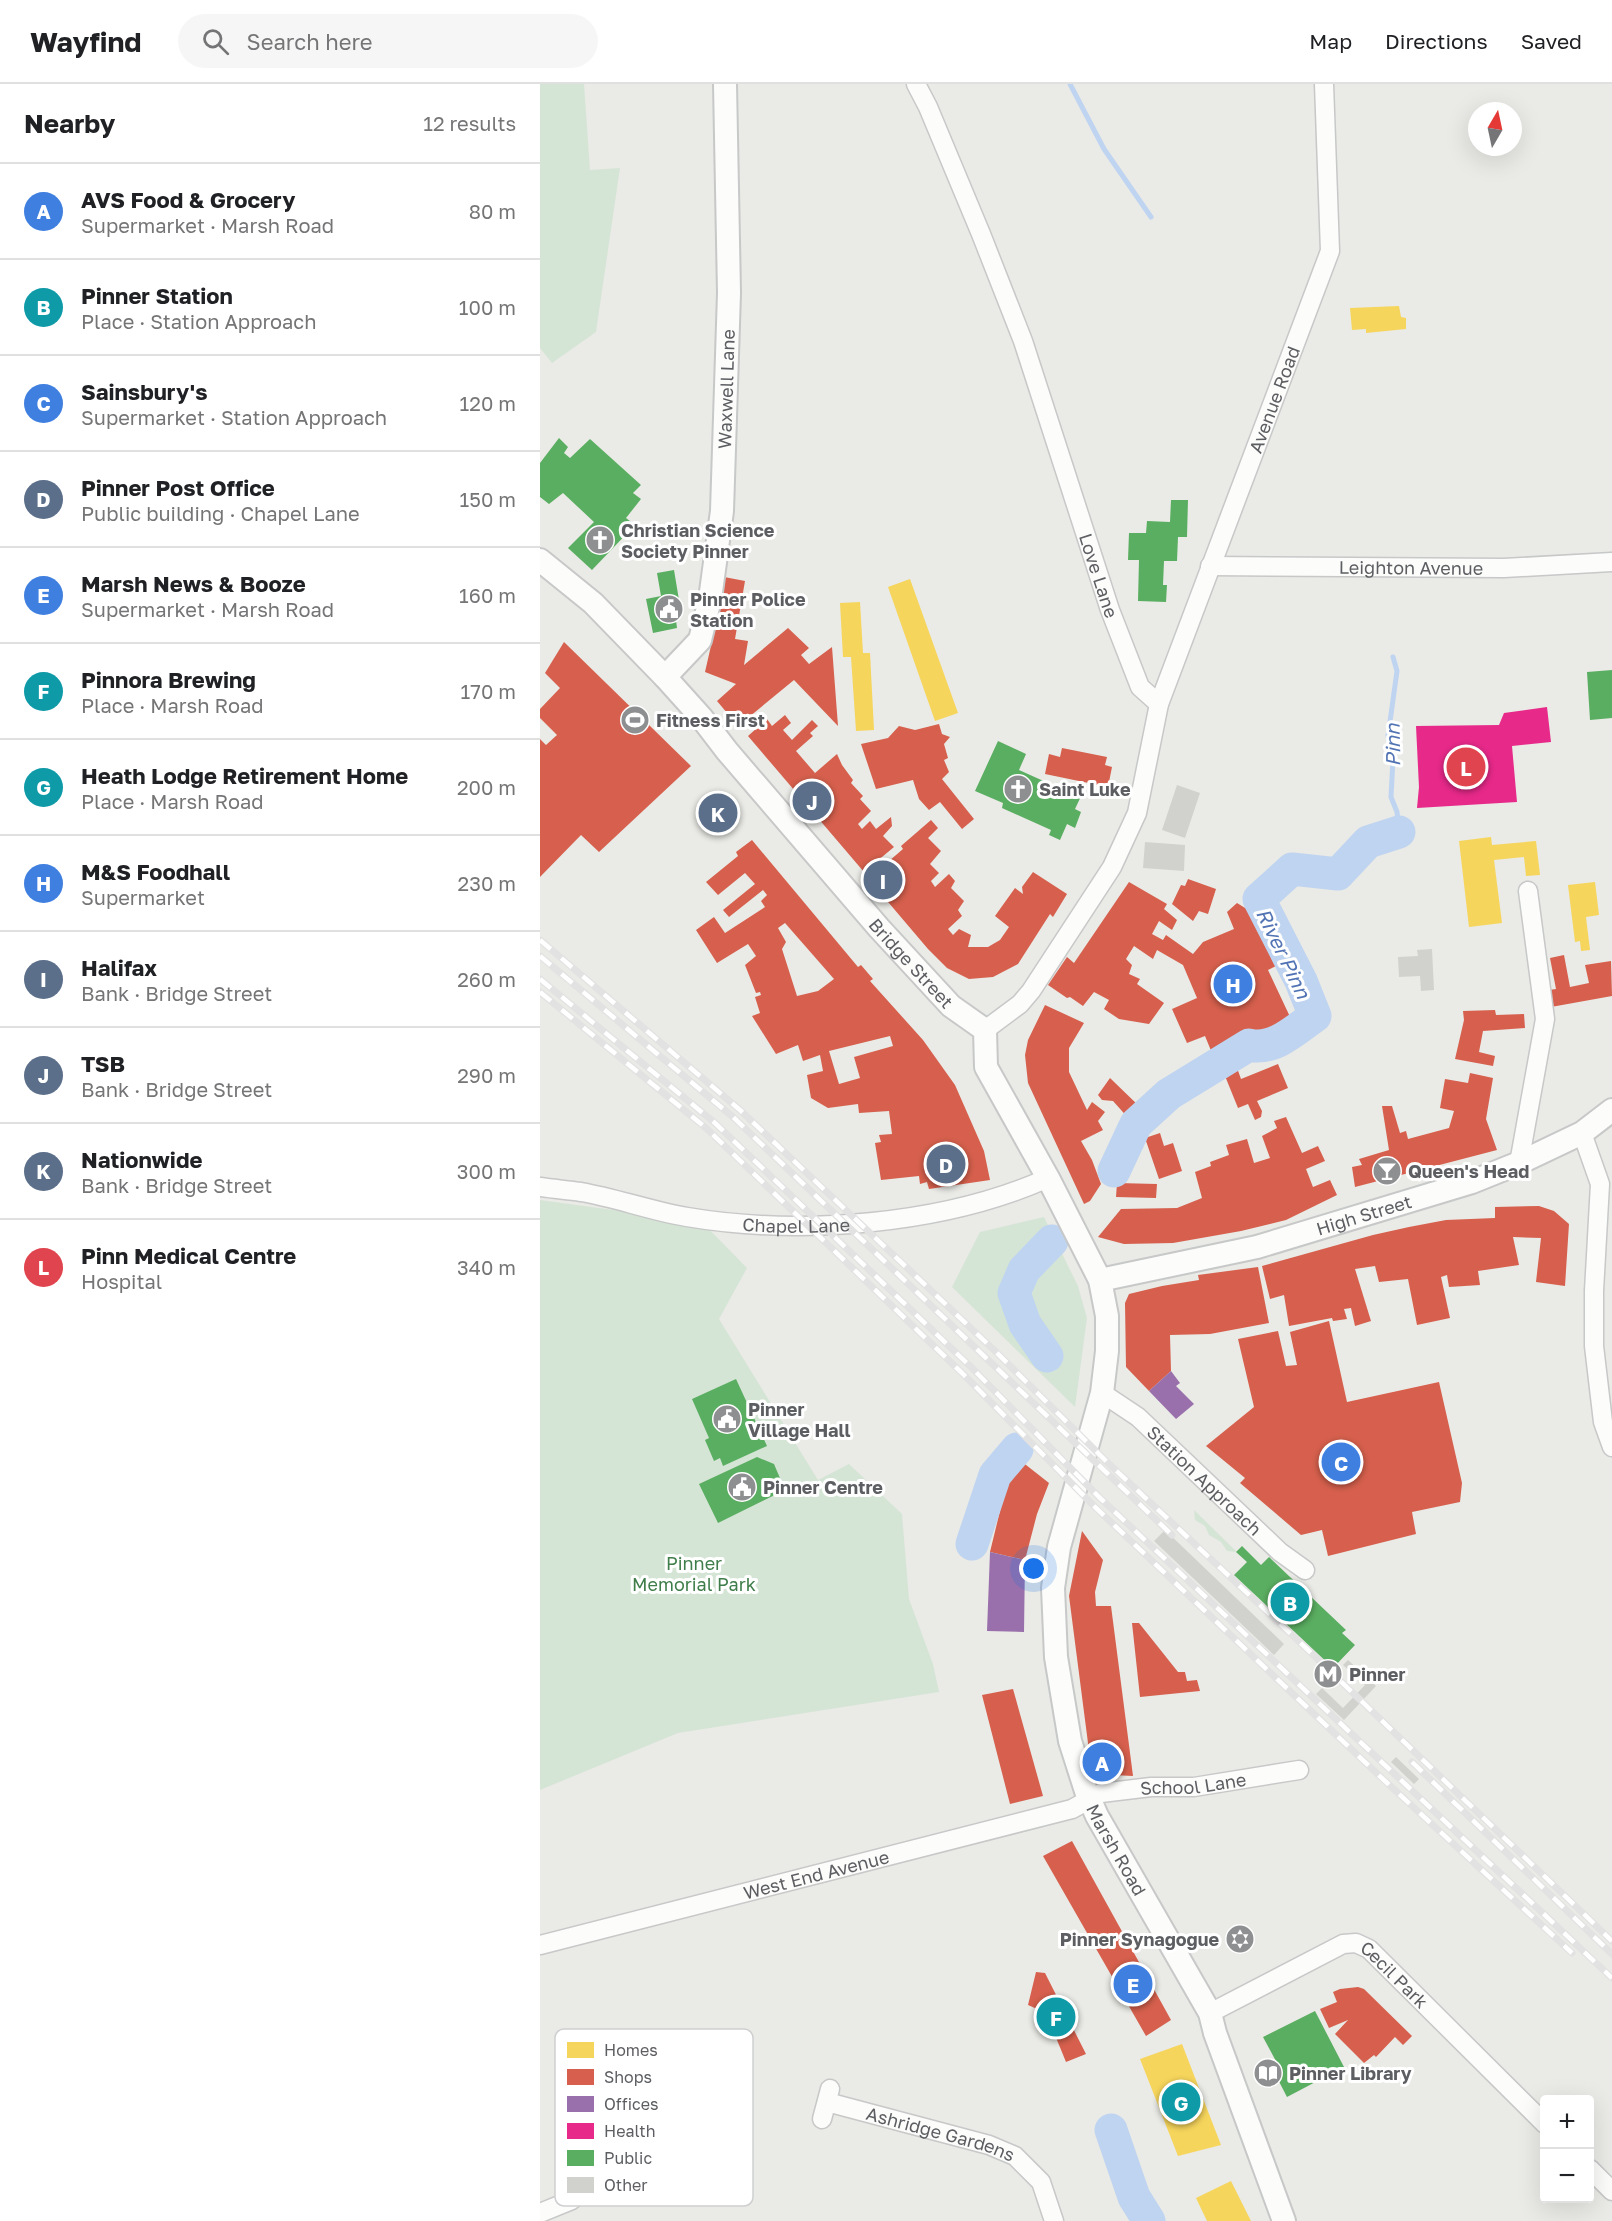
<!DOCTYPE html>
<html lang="en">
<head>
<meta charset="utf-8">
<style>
  :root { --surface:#fff; --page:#f6f6f6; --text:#202124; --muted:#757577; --line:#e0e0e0; --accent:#8e8f90 }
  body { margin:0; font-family:"Golos Text",sans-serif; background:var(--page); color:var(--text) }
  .controls { position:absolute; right:18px; bottom:18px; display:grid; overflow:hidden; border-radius:6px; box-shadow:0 6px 24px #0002 }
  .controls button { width:54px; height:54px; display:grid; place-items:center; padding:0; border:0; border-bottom:2px solid var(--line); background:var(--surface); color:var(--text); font:30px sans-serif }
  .compass { position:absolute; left:928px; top:18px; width:54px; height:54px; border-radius:50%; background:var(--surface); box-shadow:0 6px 24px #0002; rotate:9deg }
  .you { position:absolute; left:494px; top:1485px; width:21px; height:21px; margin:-15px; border:4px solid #fff; border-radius:50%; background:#1a73e8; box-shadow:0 0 0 9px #1a73e833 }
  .badge { display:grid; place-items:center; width:39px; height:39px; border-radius:50%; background:var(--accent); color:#fff; font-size:20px; font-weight:700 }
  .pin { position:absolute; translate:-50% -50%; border:3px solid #fff; box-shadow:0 2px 6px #0006 }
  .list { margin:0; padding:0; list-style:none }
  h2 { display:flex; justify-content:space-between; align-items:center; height:78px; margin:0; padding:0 24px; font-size:26px }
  h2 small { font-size:20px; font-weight:400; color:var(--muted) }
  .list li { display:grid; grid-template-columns:39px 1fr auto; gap:18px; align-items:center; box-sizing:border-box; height:96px; padding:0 24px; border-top:2px solid var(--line) }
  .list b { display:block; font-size:22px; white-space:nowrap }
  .list p { margin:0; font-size:20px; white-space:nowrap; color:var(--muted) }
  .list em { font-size:20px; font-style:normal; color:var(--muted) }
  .icon { flex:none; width:33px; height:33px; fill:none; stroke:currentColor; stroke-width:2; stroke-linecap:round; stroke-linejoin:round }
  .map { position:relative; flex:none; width:1072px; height:2137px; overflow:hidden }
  header { display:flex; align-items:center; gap:36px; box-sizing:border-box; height:84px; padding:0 30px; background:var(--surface); border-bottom:2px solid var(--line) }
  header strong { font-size:28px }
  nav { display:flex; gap:33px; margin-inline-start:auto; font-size:21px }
  .search { width:420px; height:54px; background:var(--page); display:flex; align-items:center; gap:15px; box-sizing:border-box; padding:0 21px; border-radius:33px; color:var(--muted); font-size:22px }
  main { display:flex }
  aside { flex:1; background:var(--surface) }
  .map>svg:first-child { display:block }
  .green { fill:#d5e5d5 }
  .homes { fill:#f6d55c }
  .shops { fill:#d6604d; fill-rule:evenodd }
  .offices { fill:#9970ab }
  .health { fill:#e7298a }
  .public { fill:#5aae61 }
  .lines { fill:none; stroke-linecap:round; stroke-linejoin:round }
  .stream { stroke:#bfd4f0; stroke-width:5 }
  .river { stroke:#bfd4f0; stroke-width:33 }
  .building { fill:#d1d1ce }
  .minor-casing { stroke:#c7c8c8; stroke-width:21 }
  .tertiary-casing { stroke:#c7c8c8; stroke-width:26 }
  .minor { stroke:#fcfcfb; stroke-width:18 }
  .tertiary { stroke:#fcfcfb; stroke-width:22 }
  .rail-casing { stroke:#e2e2e2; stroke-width:7 }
  .rail { stroke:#fff; stroke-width:4.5; stroke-dasharray:14; stroke-linecap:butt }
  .labels { text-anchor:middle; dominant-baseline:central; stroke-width:6; stroke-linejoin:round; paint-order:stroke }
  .street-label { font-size:18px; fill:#5c5e62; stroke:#fff }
  .poi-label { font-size:18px; font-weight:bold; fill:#5c5e62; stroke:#fff; text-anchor:start }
  .park-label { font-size:18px; fill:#3f7e4a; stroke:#fff }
  .water-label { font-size:20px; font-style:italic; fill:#5274b4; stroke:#fff }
  .key { fill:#fff; stroke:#cecfd0; stroke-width:1.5 }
  .key-label { font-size:16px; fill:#5c5e62 }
</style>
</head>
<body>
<header>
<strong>Wayfind</strong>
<div class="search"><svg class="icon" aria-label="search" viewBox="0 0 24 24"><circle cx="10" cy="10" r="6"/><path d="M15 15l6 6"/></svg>Search here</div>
<nav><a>Map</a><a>Directions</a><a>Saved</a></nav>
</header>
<main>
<aside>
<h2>Nearby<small>12 results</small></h2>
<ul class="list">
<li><span class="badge" style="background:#3f7fe0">A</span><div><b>AVS Food &amp; Grocery</b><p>Supermarket · Marsh Road</p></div><em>80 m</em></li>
<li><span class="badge" style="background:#0f9aa8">B</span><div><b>Pinner Station</b><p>Place · Station Approach</p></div><em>100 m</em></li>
<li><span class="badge" style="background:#3f7fe0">C</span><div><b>Sainsbury's</b><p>Supermarket · Station Approach</p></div><em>120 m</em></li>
<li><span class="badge" style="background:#5c6f8a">D</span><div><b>Pinner Post Office</b><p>Public building · Chapel Lane</p></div><em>150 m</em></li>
<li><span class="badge" style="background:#3f7fe0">E</span><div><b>Marsh News &amp; Booze</b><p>Supermarket · Marsh Road</p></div><em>160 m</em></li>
<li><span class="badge" style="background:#0f9aa8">F</span><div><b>Pinnora Brewing</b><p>Place · Marsh Road</p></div><em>170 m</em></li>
<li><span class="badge" style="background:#0f9aa8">G</span><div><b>Heath Lodge Retirement Home</b><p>Place · Marsh Road</p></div><em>200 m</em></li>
<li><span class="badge" style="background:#3f7fe0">H</span><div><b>M&amp;S Foodhall</b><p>Supermarket</p></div><em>230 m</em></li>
<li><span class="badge" style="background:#5c6f8a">I</span><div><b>Halifax</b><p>Bank · Bridge Street</p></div><em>260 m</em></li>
<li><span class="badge" style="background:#5c6f8a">J</span><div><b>TSB</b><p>Bank · Bridge Street</p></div><em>290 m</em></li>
<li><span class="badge" style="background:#5c6f8a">K</span><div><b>Nationwide</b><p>Bank · Bridge Street</p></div><em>300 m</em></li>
<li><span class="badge" style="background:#e0444e">L</span><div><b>Pinn Medical Centre</b><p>Hospital</p></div><em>340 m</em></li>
</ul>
</aside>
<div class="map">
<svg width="1072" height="2137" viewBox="0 0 1072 2137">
  <rect width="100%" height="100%" fill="#eaeae6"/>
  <path class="green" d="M0,0H44L50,86L80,84L56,248L12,279L0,264Z
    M0,1116L162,1138L207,1184L179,1235L278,1396L309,1380L362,1430L369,1515L393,1580L399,1608L138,1649L0,1706Z
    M504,1133L538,1202L547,1234L535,1323L412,1203L440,1148Z
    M654,1426L697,1468L687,1467L681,1458L669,1451L665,1442L655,1436Z"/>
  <path class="homes" d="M859,222L861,233L866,234V245L826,249V245L812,246L810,224Z
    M370,495L418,629L395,637L348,503Z
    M320,518L323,569H330L334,646L316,647L311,573H303L300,519Z
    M951,753L952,761L996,757L1000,791L986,792L984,773L954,776L962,839L929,843L919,757Z
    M1055,798L1059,831L1046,833L1050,866L1041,867L1040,857L1035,858L1028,801Z
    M642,1960L681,2061L638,2072L600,1975Z
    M691,2097L711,2137H667L656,2114Z"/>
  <path class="shops" d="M179,492L205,497L195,555L208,557L204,581L248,544L269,564L261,571L269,580L292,563L298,642L254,596L198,642L177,617L196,600L165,588L173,553L168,552Z
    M24,558L151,682L59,768L41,751L0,793V655L6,661L17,651L0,634V625L20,604L5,589Z
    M245,631L251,639L243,646L252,656L272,636L278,642L270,649L273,652L256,667L275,689L297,670L302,681L313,696L311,699L323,712L320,715L331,727L318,740L322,745L330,737L336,745L351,733L352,742L343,752L354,763L324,788L208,652L227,635L232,642Z
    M399,640L402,650L410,653L404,660L408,674L404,676L409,688L402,695L434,735L422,745L400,718L389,726L379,715L373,696L336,705L321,660L348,654L359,642L375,646Z
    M522,664L567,673L565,681L572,683L568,703L505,690L509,670L520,673Z
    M391,736L398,744L388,754L401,767L390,780L399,789L391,797L395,803L409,790L415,797L411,804L424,817L418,826L422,832L408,845L413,851L419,845L431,851L428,863H448L460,856L469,843L455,832L475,804L483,810L482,803L493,788L527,810L513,833L510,830L478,880L453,893L429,895L407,884L388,865L326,792L346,774L349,777L363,765L361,762Z
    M212,756L318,883L321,881L333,895L330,897L383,956L415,1001L444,1067L450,1096L389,1105L387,1098L380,1100L379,1092L341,1096L335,1059L341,1058L339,1051L352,1050L349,1027L319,1029L318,1020L288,1024L271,1014L267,991L283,987L280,971L263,977L258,961L236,970L212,932L220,929L215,913L221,911L220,908L216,909L205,881L216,872L208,860L177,879L156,846L174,833L185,849L225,823L221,817L227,811L223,806L189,833L183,826L215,800L205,789L178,811L166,798L198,772L196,768ZM245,839L294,895L278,907L257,912L242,865L246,858L238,844ZM350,952L353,962L314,973L320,994L299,1000L289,967Z
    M648,795L676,805L668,830L659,827L653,837L632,820L641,801L645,802Z
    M589,798L627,820L624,825L637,836L632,846L619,837L612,850L623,856L626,851L653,870L663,858L694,845L687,828L697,819L710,827L736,882L728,886L752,937L672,969L665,952L647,959L632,925L657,914L643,881L617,866L613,875L594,862L586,875L592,881L589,890L600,895L597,900L624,919L609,940L579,935L564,925L569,916L554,908L543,922L530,913L527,914L508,901L527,873L534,879Z
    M1024,871L1030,903L1049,899L1045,881L1071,877L1072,912L1011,923L1009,906L1016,905L1010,874Z
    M505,921L544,939L529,964V988L547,1026L552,1018L565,1028L558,1037L563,1046L541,1057L552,1076L561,1100L550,1117L544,1120L488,999L485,971L488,956Z
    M955,926L956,931L984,930L985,944L943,947L939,968L955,972L953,982L915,975L924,936L923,927Z
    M738,980L748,1004L717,1017L722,1027L721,1033L715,1036L708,1020L698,1024L683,987L696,981L701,995Z
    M930,989L953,994L946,1035L957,1066L815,1103L812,1083L822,1081L819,1075L849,1066L842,1022H852L860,1049L866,1047L868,1055L909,1044L914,1027L900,1024L905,995L928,999Z
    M570,994L601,1024L590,1036L573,1017L562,1016L558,1011Z
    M746,1033L762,1069L778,1062L785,1077L766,1085L773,1103L790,1096L797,1111L746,1136L701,1147L633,1159L584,1160L558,1153L581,1125L637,1124L662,1114L655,1088L671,1082L670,1078L689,1071L686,1061L707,1055L714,1079L730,1074L722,1052L737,1044L734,1037Z
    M620,1049L624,1062L633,1059L642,1087L619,1095L605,1054Z
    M577,1099L617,1100L616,1114L576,1113Z
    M999,1122L1014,1127L1029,1140L1025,1202L996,1198L1001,1154L973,1153L979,1181L938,1187L940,1201L909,1203L907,1191L901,1193L910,1234L877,1241L868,1195L839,1198L835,1182L815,1185L831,1237L815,1242L811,1224L804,1225L807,1235L793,1237L792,1234L749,1242L744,1211L730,1215L722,1182L833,1151L869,1143L906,1136L955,1134V1123Z
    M718,1183L729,1239L670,1250L630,1251L631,1287L609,1307L586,1283L585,1219L589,1210L622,1202L659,1196L658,1191Z
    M789,1237L807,1318L899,1298L922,1399L920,1418L872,1428L876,1450L788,1472L782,1446L761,1451L700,1399L705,1394L666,1362L714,1323L698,1255L738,1247L746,1282L757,1281L750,1248Z
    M481,1377L509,1399L497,1430L485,1476L450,1468L467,1398Z
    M542,1447L563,1476L555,1508L556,1522H571L593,1692L552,1690L529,1512Z
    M592,1539H599L638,1588H645L647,1597L657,1596L660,1607L600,1613Z
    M473,1605L503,1712L470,1720L442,1611Z
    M532,1757L631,1936L606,1952L503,1772Z
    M496,1888L505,1889L546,1970L526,1978L506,1929L488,1921Z
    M818,1903L824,1905L872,1952L863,1961L855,1953L836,1973L834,1971L824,1979L795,1950L808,1936L789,1944L780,1925L797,1918L793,1908L800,1905Z"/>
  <path class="offices" d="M631,1287L640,1299L636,1302L654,1320L636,1335L609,1307Z
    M450,1468L485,1476L484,1548L447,1547Z"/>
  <path class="health" d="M1007,623L1011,658L972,662L977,718L877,724L879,703L876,642L959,641L964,629Z"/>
  <path class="public" d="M19,354L28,363L24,369L30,374L50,355L101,401L93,409L101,415L86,434L95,441L52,486L28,464L54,438L23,409L9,420L0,413V379Z
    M631,416H648L647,453H638L637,477H624L623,501H627L626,518L598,517L599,476H588L589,449H606L607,437L630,438Z
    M134,486L141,528L135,529L137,544L113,549L106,515L121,512L117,489Z
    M1072,586V634L1050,636L1047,588Z
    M458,657L486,670L479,686L528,708L530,702L543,708L535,725L541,728L535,744L527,740L520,756L509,751L511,746L462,724L463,719L435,707Z
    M196,1295L227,1362L183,1382L180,1374L174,1377L165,1356L169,1354L152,1315Z
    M217,1373L234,1380L245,1406L178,1439L159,1400Z
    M702,1462L721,1481L729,1473L806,1546L802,1549L815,1561L793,1584L694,1491L707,1478L696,1468Z
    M775,1927L804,1983L747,2013L732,1984L738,1981L723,1953Z"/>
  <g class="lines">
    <path class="stream" d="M530,0L564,65L611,133
      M853,573L857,587L848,652L853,675L851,713L857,728L859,748"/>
    <path class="river" d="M574,1087L596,1040L629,1010L709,961C734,967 755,946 775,932L761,897L719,815L752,785L798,790L828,758L859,748
      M507,1272L485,1240L474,1209L484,1186L512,1157
      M432,1460L455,1391L477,1365
      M571,2046L594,2113L609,2137"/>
  </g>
  <path class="building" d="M637,701L660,709L645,754L622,746Z
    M605,758L645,761L644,787L603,784Z
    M892,865L894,906L881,907L880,892L859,893L858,873L878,872L877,866Z
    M625,1446L744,1560L734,1571L614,1457Z
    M808,1576L836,1602L804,1636L776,1610L782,1604L803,1624L825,1601L803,1581Z
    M856,1673L879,1695L874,1700L851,1678Z"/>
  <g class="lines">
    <g class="minor-casing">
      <g id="minor">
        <path id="s1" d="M376,0L388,23L441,150L483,257L570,526L600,603L619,620"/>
        <path id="s2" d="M670,482L964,484L1072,478"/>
        <path id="s3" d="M445,946L480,920L491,907L572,783L597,729L619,620L790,167L784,0"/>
        <path d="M1042,1049L1060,1100L1054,1207V1262L1063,1338L1072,1363"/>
        <path d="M979,1079L1005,935L988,807"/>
        <path id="s4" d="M0,1103C13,1105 27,1106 41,1108C76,1114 111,1127 147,1133C260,1152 403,1141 508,1094"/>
        <path id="s5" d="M562,1309L598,1333L740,1468L765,1486"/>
        <path id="s6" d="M0,1861L532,1725L561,1709L611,1703H654L759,1686"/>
        <path id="s7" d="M670,1929L803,1860L816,1859L829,1865L1005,2040"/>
        <path id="s8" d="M287,2018L449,2061L475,2072L501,2098L514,2137"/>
        <path d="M282,2035L290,2005"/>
        <path d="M1050,2085L1072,2107"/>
        <path d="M0,2129L32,2116"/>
      </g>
    </g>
    <g class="tertiary-casing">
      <g id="tertiary">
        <path id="s9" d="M0,476L53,519L125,593L161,633L187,667L339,844L411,922L445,946L446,983L508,1094L560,1196L567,1232V1267L562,1309L519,1463L513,1504L516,1573L530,1657L546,1707L557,1732L670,1929L675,1949L744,2137"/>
        <path id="s10" d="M125,593L160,556L170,515L182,427L189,209L185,0"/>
        <path id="s11" d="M560,1196L717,1163L932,1098L979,1079L1042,1049L1072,1026"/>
      </g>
    </g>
    <use href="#minor" class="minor"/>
    <use href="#tertiary" class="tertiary"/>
    <g class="rail-casing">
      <path id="rail" d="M0,856L200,1026L454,1266L567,1378L766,1564L1072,1857
        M0,872L193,1033L632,1451
        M0,895L175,1039L431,1283L559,1413L1072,1894
        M0,908L166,1044L422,1289L556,1424L845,1697L1032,1869
        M872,1678L1072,1870"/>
    </g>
    <use href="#rail" class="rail"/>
  </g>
  <defs>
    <g id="church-disc" transform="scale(1.5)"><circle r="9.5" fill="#8e8f90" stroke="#fff"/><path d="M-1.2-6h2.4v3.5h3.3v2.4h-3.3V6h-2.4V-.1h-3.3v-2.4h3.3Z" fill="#fff"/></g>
    <g id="civic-disc" transform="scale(1.5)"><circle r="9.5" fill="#8e8f90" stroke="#fff"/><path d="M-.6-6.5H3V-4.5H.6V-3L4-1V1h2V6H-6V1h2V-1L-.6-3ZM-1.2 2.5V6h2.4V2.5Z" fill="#fff"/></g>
    <g id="stadium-disc" transform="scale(1.5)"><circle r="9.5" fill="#8e8f90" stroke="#fff"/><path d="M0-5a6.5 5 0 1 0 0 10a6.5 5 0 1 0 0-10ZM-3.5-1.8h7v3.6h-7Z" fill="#fff"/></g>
    <g id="bar-disc" transform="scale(1.5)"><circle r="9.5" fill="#8e8f90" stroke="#fff"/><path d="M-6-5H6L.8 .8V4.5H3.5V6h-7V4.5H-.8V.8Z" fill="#fff"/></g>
    <g id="metro-disc" transform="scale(1.5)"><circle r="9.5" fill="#8e8f90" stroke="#fff"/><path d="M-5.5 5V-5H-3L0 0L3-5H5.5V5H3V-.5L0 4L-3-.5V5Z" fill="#fff"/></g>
    <g id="synagogue-disc" transform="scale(1.5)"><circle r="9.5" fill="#8e8f90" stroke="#fff"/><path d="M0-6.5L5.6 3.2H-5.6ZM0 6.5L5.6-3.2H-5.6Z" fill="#fff"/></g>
    <g id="library-disc" transform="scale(1.5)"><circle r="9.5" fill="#8e8f90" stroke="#fff"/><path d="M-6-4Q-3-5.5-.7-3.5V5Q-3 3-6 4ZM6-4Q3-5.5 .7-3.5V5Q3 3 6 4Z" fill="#fff"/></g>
  </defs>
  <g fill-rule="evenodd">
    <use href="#church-disc" x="60" y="456"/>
    <use href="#civic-disc" x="129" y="525"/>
    <use href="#stadium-disc" x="95" y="636"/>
    <use href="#church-disc" x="478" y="705"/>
    <use href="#bar-disc" x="847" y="1087"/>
    <use href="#civic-disc" x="187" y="1335"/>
    <use href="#civic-disc" x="202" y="1403"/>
    <use href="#metro-disc" x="788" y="1590"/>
    <use href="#synagogue-disc" x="700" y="1855"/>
    <use href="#library-disc" x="728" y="1989"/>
  </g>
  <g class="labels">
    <g class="street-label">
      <text stroke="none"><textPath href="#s10" startOffset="304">Waxwell Lane</textPath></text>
      <text stroke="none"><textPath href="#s3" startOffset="705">Avenue Road</textPath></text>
      <text stroke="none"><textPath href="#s2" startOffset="201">Leighton Avenue</textPath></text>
      <text stroke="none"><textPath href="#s1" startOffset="525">Love Lane</textPath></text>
      <text stroke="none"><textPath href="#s9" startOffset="549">Bridge Street</textPath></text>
      <text stroke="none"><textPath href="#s11" startOffset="272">High Street</textPath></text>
      <text stroke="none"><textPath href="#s4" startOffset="260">Chapel Lane</textPath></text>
      <text stroke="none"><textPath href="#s5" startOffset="135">Station Approach</textPath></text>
      <text stroke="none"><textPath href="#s6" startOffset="675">School Lane</textPath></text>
      <text stroke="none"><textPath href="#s9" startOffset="1516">Marsh Road</textPath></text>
      <text stroke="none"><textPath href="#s6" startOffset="285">West End Avenue</textPath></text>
      <text stroke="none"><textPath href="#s7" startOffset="213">Cecil Park</textPath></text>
      <text stroke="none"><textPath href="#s8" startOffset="118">Ashridge Gardens</textPath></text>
    </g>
    <g class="poi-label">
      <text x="81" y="446">Christian Science<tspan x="81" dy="21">Society Pinner</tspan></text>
      <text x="150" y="515">Pinner Police<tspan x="150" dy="21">Station</tspan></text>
      <text x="116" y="636">Fitness First</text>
      <text x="499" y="705">Saint Luke</text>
      <text x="868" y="1087">Queen's Head</text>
      <text x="208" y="1325">Pinner<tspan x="208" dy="21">Village Hall</tspan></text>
      <text x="223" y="1403">Pinner Centre</text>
      <text x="809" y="1590">Pinner</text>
      <text x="679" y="1855" text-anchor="end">Pinner Synagogue</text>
      <text x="749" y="1989">Pinner Library</text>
    </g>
    <g class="park-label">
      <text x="154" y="1479">Pinner<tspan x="154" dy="21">Memorial Park</tspan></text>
    </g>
    <g class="water-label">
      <text transform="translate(852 661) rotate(-91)">Pinn</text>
      <text transform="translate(744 869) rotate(64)">River Pinn</text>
    </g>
  </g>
  <rect x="15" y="1945" width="198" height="177" rx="9" class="key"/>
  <rect x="27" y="1958" width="27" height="16" fill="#f6d55c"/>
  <rect x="27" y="1985" width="27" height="16" fill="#d6604d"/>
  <rect x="27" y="2012" width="27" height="16" fill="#9970ab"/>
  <rect x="27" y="2039" width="27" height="16" fill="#e7298a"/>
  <rect x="27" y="2066" width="27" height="16" fill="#5aae61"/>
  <rect x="27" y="2093" width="27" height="16" fill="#d1d1ce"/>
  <g class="key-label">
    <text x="64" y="1972">Homes</text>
    <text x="64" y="1999">Shops</text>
    <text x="64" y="2026">Offices</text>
    <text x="64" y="2053">Health</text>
    <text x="64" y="2080">Public</text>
    <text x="64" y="2107">Other</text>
  </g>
</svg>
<div class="controls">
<button>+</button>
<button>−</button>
</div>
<svg class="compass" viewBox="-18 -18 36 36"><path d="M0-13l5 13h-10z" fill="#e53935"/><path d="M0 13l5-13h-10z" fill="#757577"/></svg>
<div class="you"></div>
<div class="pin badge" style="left:562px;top:1678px;background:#3f7fe0">A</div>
<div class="pin badge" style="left:750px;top:1518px;background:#0f9aa8">B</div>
<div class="pin badge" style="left:801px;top:1378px;background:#3f7fe0">C</div>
<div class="pin badge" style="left:406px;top:1080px;background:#5c6f8a">D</div>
<div class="pin badge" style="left:593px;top:1900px;background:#3f7fe0">E</div>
<div class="pin badge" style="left:516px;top:1933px;background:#0f9aa8">F</div>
<div class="pin badge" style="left:641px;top:2018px;background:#0f9aa8">G</div>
<div class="pin badge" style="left:693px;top:900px;background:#3f7fe0">H</div>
<div class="pin badge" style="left:343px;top:796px;background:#5c6f8a">I</div>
<div class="pin badge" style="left:272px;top:717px;background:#5c6f8a">J</div>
<div class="pin badge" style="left:178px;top:729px;background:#5c6f8a">K</div>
<div class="pin badge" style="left:926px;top:683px;background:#e0444e">L</div>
</div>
</main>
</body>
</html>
